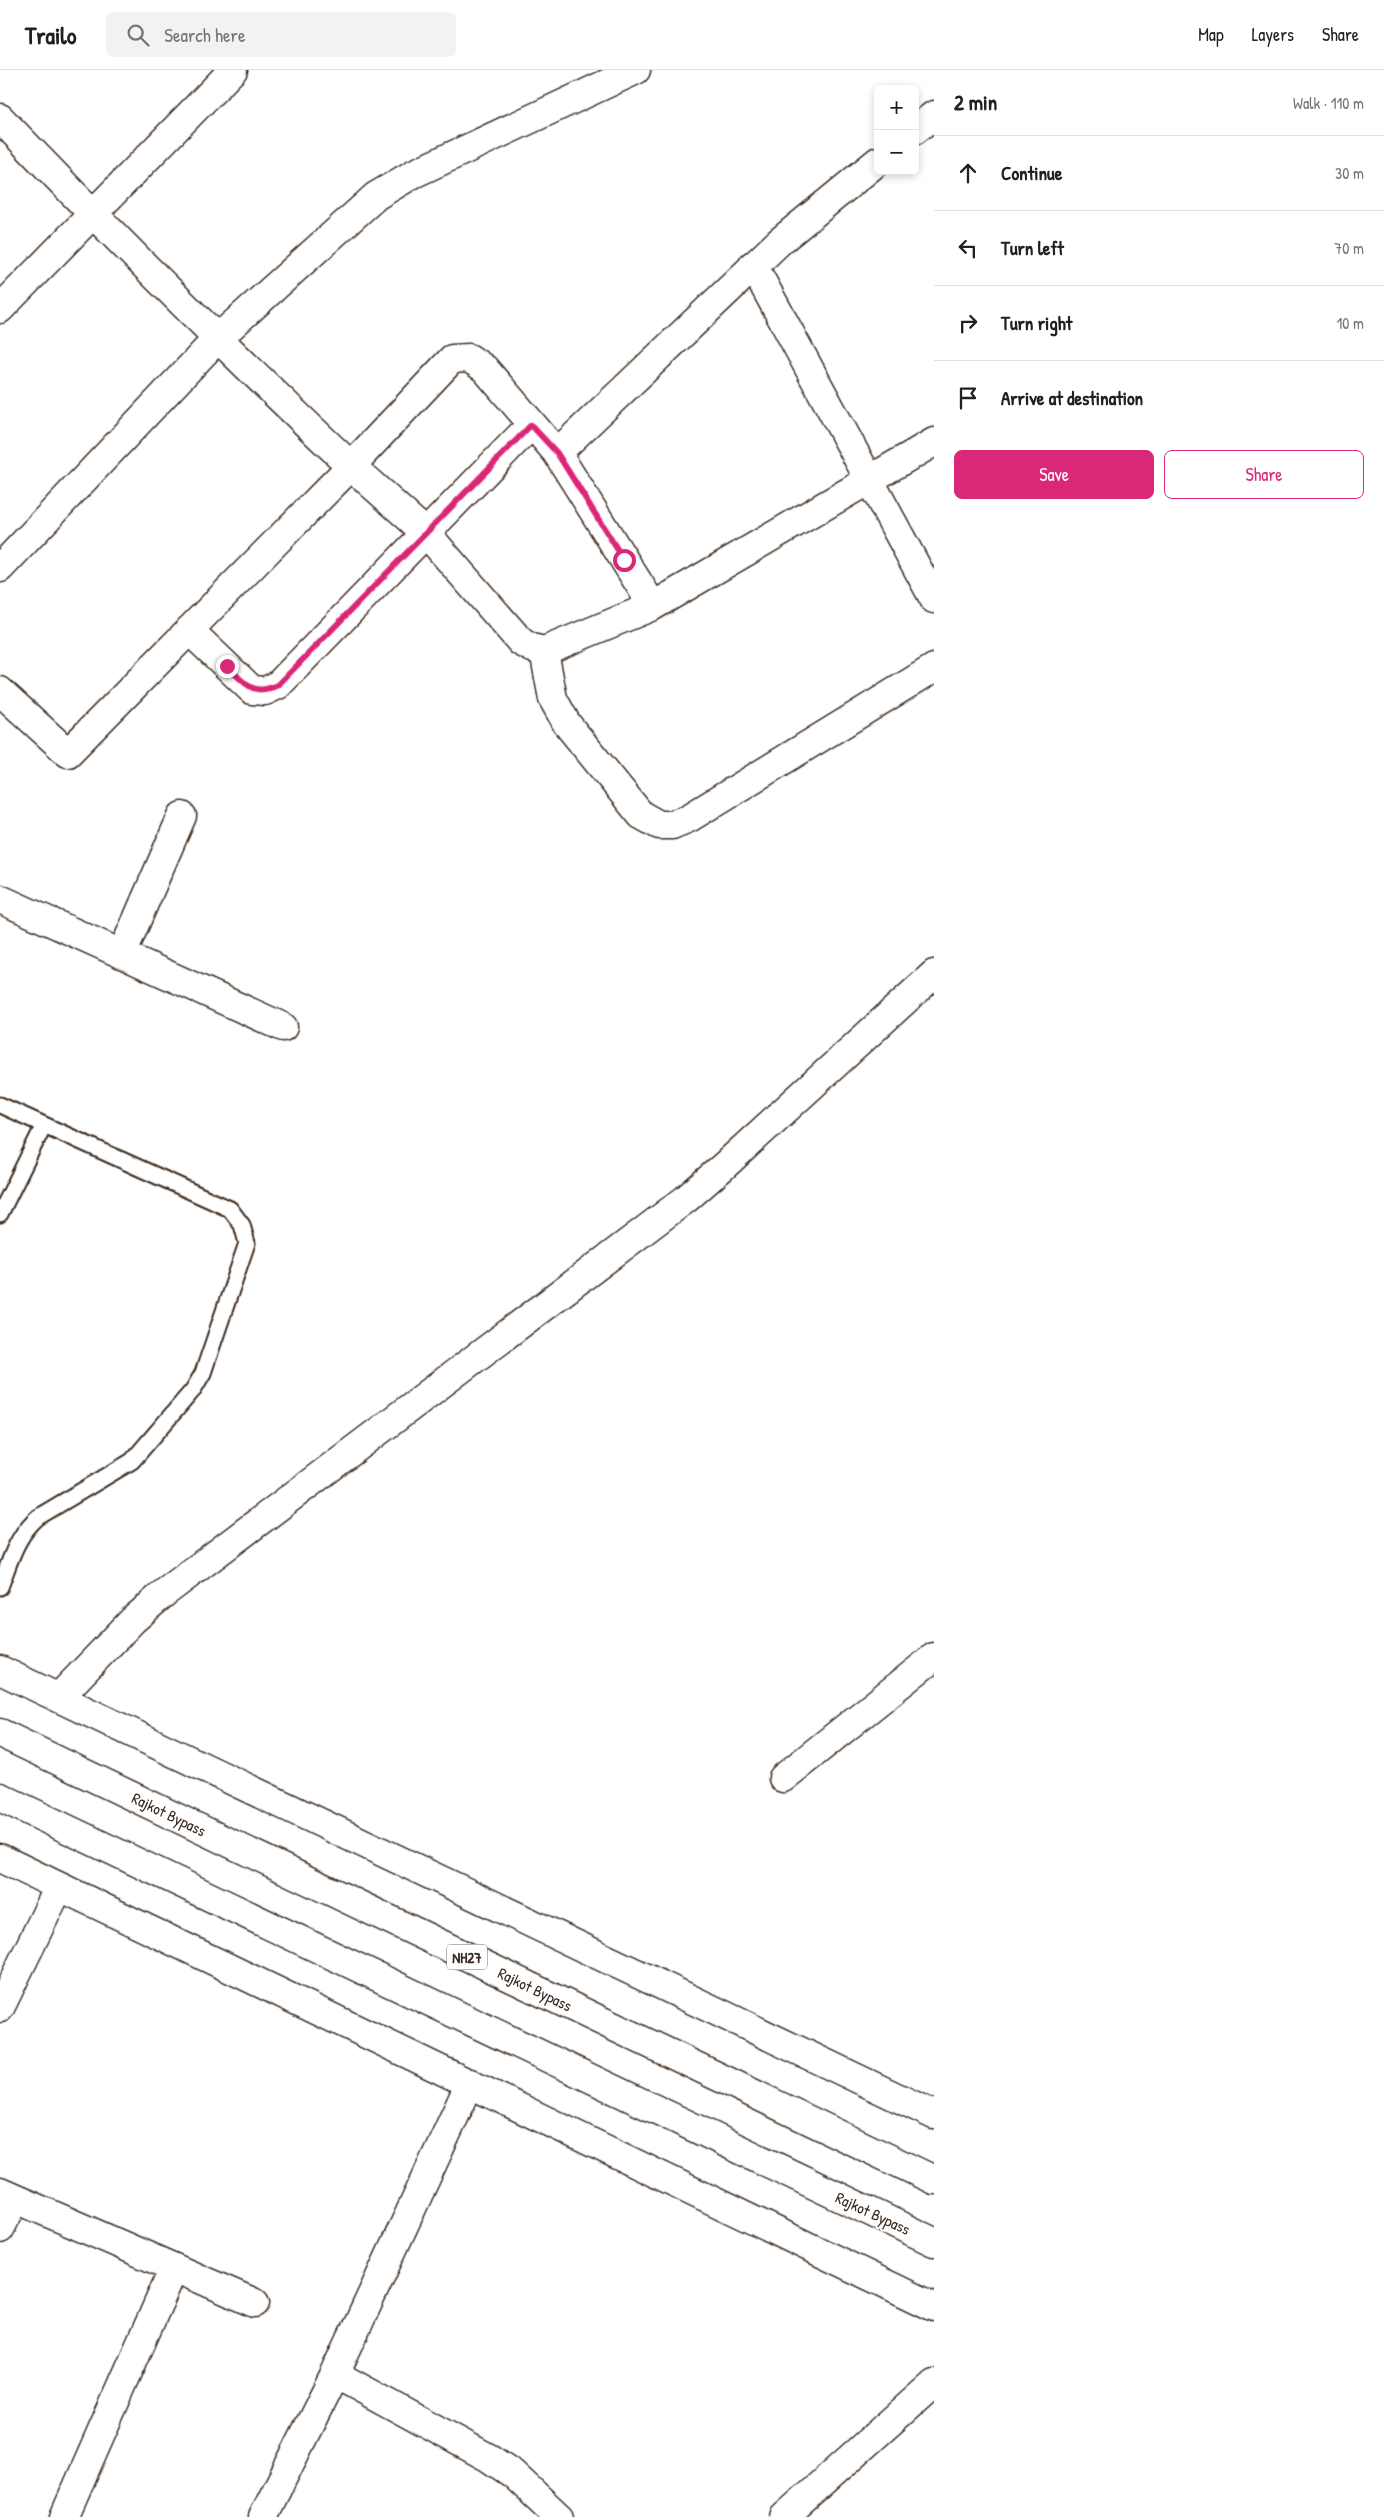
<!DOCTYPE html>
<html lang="en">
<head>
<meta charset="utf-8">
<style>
  :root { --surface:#fff; --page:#f2f2f2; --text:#202124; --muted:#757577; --line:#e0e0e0; --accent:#db2777 }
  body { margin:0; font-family:"Patrick Hand",sans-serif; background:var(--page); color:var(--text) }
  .controls { position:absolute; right:15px; top:15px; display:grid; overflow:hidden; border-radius:8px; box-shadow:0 2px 8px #0003 }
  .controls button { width:45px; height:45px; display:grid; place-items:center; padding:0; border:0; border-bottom:1px solid var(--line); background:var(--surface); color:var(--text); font:25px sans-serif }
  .stop { position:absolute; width:15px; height:15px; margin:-11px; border:4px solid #db2777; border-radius:50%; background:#fff }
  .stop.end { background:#db2777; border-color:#fff; box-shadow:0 1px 5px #0008 }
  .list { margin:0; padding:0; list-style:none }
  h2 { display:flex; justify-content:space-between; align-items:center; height:65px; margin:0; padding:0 20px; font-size:21px }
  h2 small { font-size:16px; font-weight:400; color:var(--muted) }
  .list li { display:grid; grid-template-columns:32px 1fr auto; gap:15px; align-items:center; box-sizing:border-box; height:75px; padding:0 20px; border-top:1px solid var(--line) }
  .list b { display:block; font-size:19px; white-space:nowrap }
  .list em { font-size:16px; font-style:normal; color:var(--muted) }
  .actions { display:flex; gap:10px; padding:15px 20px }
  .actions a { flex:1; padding:11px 0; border:1px solid var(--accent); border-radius:8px; text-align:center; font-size:18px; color:var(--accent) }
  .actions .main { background:var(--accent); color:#fff }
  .icon { flex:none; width:28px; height:28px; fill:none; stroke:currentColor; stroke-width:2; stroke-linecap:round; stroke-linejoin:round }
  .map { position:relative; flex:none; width:934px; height:2447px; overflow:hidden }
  header { display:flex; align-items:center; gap:30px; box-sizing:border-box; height:70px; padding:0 25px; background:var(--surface); border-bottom:1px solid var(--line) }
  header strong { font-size:24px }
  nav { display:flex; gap:28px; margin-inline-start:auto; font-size:18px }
  .search { width:350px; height:45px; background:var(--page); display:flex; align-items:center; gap:12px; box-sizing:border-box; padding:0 18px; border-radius:8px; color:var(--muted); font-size:19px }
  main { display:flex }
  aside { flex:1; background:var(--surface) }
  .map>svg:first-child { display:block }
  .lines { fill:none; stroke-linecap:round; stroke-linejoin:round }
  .lane-casing { stroke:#3b2a1e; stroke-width:19 }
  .street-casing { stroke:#3b2a1e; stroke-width:31 }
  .secondary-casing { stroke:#3b2a1e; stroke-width:31 }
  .highway-casing { stroke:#3b2a1e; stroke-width:31 }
  .lane { stroke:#fff; stroke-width:15 }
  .street { stroke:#fff; stroke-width:28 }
  .secondary { stroke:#fff; stroke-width:28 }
  .highway { stroke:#fff; stroke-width:28 }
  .route { stroke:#db2777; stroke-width:6 }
  .labels { text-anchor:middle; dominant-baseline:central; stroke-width:4; stroke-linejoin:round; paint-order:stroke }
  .shield { fill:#fff; stroke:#766a62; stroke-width:1 }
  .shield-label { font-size:15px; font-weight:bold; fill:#3b2a1e }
  .street-label { font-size:16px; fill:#3b2a1e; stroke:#fff }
</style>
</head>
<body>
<header>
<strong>Trailo</strong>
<div class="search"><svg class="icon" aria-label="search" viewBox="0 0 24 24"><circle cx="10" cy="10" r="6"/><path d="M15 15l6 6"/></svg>Search here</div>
<nav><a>Map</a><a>Layers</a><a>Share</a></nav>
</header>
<main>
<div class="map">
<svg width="934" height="2447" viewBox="0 0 934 2447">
  <rect width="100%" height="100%" fill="#fff"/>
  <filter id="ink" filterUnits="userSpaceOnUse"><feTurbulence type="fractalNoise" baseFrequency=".02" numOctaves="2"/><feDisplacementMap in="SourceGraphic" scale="10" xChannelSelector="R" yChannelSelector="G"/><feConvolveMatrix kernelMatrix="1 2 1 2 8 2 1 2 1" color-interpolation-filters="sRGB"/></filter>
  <g filter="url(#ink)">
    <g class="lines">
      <g class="lane-casing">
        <path id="lane" d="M0,1035L230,1139L242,1155L247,1173L203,1303L193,1320L132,1391L38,1447C16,1466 10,1491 0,1517
          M0,1144L44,1055"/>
      </g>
      <g class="street-casing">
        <path id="street" d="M0,48C114,167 231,283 351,396L68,683L0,621
          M915,60L934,45
          M878,91L779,172L557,383L485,299L469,288L452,289L351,396L426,463L521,572L532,578L544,581L653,536L934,372
          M753,195L934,529
          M0,239L233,0
          M557,383L653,536
          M0,498L217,269L376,126L413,104L636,0
          M189,560L252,620L265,621L278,615L531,355
          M544,581L553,629L567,654L641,745L659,755H672L689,748L934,598
          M0,829L283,957
          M122,884L182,746
          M59,1627L133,1550L163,1524L686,1129L725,1095L934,904
          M783,1708L934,1587
          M0,1938L59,1817
          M0,2122L255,2233
          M0,2159L15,2130
          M335,2304L489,2388L513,2404L559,2447
          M64,2447L174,2198
          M263,2447L335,2304L470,2013
          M784,2447L934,2313"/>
      </g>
      <g class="secondary-casing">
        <path id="secondary" d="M0,1600L934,2045
          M0,1788L934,2237"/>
      </g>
      <g class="highway-casing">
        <path id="highway" d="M0,1663L934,2110
          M0,1727L934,2172"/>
      </g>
      <use href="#lane" class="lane"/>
      <use href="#street" class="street"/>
      <use href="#secondary" class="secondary"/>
      <use href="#highway" class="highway"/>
    </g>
  </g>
  <g class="lines" filter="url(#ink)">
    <path class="route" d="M227,596C245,613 252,627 278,615L531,355L557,383L624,490"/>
  </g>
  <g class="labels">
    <rect class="shield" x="447" y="1874.5" width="40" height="25" rx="4"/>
    <g class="shield-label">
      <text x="467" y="1887">NH27</text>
    </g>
    <g class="street-label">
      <text transform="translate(169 1744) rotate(26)">Rajkot Bypass</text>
      <text transform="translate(535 1919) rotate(26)">Rajkot Bypass</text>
      <text transform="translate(873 2143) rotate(25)">Rajkot Bypass</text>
    </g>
  </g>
</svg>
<div class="controls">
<button>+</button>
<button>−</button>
</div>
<div class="stop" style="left:624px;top:490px"></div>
<div class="stop end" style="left:227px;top:596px"></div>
</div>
<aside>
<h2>2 min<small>Walk · 110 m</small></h2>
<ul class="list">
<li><svg class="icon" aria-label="ahead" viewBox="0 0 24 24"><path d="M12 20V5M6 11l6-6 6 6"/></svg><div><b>Continue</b></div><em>30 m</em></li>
<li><svg class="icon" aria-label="left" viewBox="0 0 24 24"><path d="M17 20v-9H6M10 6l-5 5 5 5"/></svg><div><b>Turn left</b></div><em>70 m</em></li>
<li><svg class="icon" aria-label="right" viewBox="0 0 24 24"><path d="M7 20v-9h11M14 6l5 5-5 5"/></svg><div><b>Turn right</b></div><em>10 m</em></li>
<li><svg class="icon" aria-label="arrive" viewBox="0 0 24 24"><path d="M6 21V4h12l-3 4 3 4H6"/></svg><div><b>Arrive at destination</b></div></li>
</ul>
<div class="actions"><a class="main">Save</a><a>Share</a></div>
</aside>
</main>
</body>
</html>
